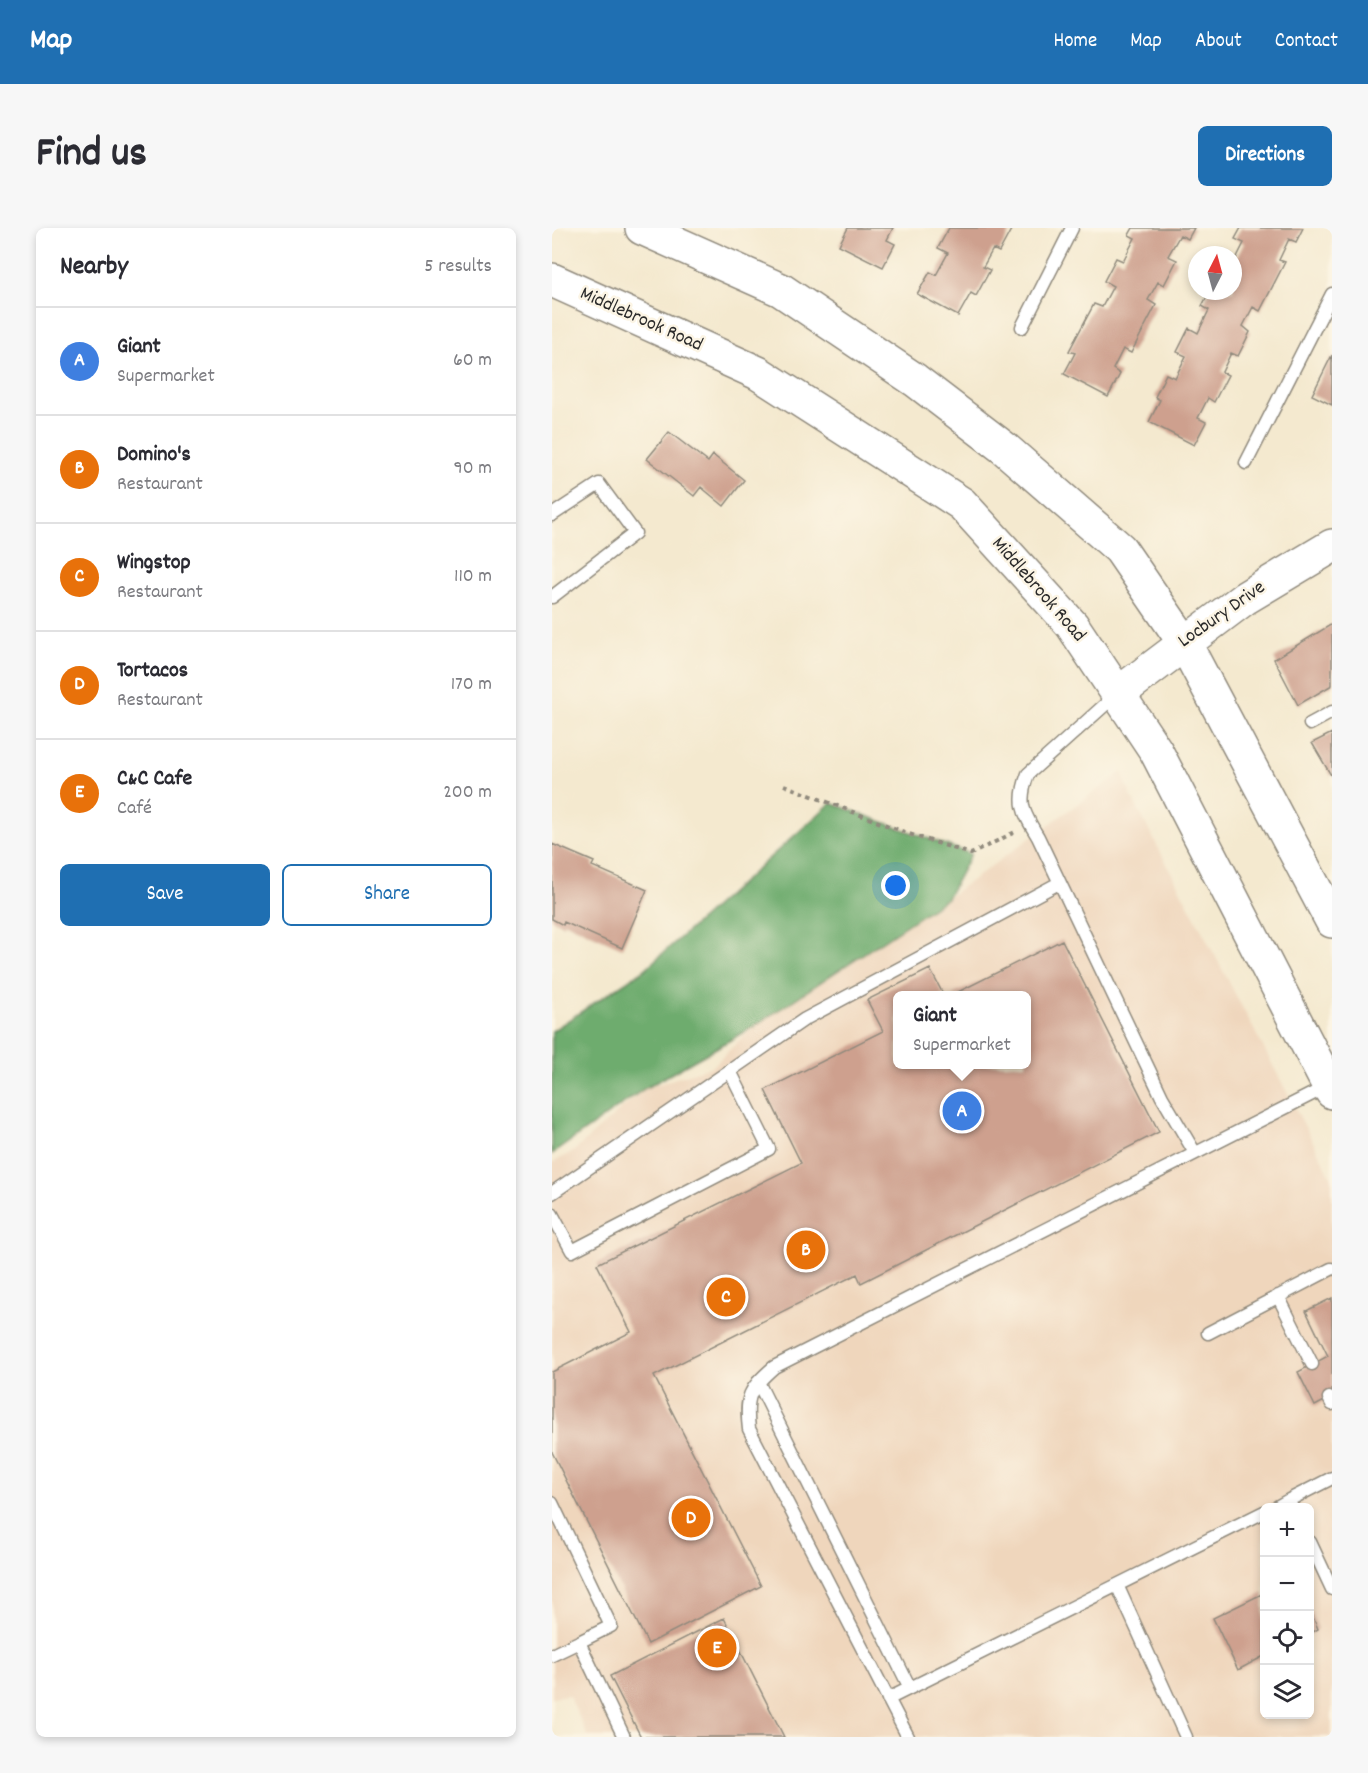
<!DOCTYPE html>
<html lang="en">
<head>
<meta charset="utf-8">
<style>
  :root { --surface:#fff; --page:#f7f7f7; --text:#2b2b33; --muted:#7c7c81; --line:#e1e1e2; --accent:#1f6fb2 }
  body { margin:0; font-family:Dekko,sans-serif; background:var(--page); color:var(--text) }
  .controls { position:absolute; right:18px; bottom:18px; display:grid; overflow:hidden; border-radius:9px; box-shadow:0 3px 9px #0003 }
  .controls button { width:54px; height:54px; display:grid; place-items:center; padding:0; border:0; border-bottom:2px solid var(--line); background:var(--surface); color:var(--text); font:30px sans-serif }
  .compass { position:absolute; left:636px; top:18px; width:54px; height:54px; border-radius:50%; background:var(--surface); box-shadow:0 3px 9px #0003; rotate:6deg }
  .you { position:absolute; left:344px; top:658px; width:21px; height:21px; margin:-15px; border:4px solid #fff; border-radius:50%; background:#1a73e8; box-shadow:0 0 0 9px #1a73e833 }
  .badge { display:grid; place-items:center; width:39px; height:39px; border-radius:50%; background:var(--accent); color:#fff; font-size:20px; font-weight:700 }
  .pin { position:absolute; translate:-50% -50%; border:3px solid #fff; box-shadow:0 2px 6px #0006 }
  .popup { position:absolute; left:341px; top:763px; width:138px; height:78px; box-sizing:border-box; display:grid; place-content:center; border-radius:9px; background:var(--surface); filter:drop-shadow(0 2px 4px #0005); font-size:20px; white-space:nowrap; color:var(--muted) }
  .popup b { font-size:22px; color:var(--text) }
  .popup::after { content:''; position:absolute; left:50%; top:100%; margin-left:-12px; border:12px solid transparent; border-top-color:var(--surface) }
  .list { margin:0; padding:0; list-style:none }
  h2 { display:flex; justify-content:space-between; align-items:center; height:78px; margin:0; padding:0 24px; font-size:26px }
  h2 small { font-size:20px; font-weight:400; color:var(--muted) }
  .list li { display:grid; grid-template-columns:39px 1fr auto; gap:18px; align-items:center; box-sizing:border-box; height:108px; padding:0 24px; border-top:2px solid var(--line) }
  .list b { display:block; font-size:22px; white-space:nowrap }
  .list p { margin:0; font-size:20px; white-space:nowrap; color:var(--muted) }
  .list em { font-size:20px; font-style:normal; color:var(--muted) }
  .actions { display:flex; gap:12px; padding:18px 24px }
  .actions a { flex:1; padding:14px 0; border:2px solid var(--accent); border-radius:9px; text-align:center; font-size:21px; color:var(--accent) }
  .actions .main { background:var(--accent); color:#fff }
  .icon { flex:none; width:33px; height:33px; fill:none; stroke:currentColor; stroke-width:2; stroke-linecap:round; stroke-linejoin:round }
  .map { position:relative; flex:none; width:780px; height:1509px; overflow:hidden; border-radius:9px }
  header { display:flex; align-items:center; gap:36px; box-sizing:border-box; height:84px; padding:0 30px; background:var(--accent); color:#fff }
  header strong { font-size:28px }
  nav { display:flex; gap:33px; margin-inline-start:auto; font-size:21px }
  .intro { display:flex; align-items:center; justify-content:space-between; box-sizing:border-box; height:144px; padding:0 36px }
  h1 { margin:0; font-size:42px }
  .button { padding:15px 27px; border-radius:9px; background:var(--accent); color:#fff; font-size:21px; font-weight:700 }
  main { display:flex; gap:36px; padding:0 36px }
  aside { flex:1; background:var(--surface); border-radius:9px; box-shadow:0 3px 9px #0003 }
  .map>svg:first-child { display:block }
  .built { fill:#efd6bc; fill-rule:evenodd }
  .forest { fill:#6eac6e; stroke:#4c6c4c; stroke-width:1.5 }
  .building { fill:#cea08e }
  .lines { fill:none; stroke-linecap:round; stroke-linejoin:round }
  .lane-casing { stroke:#908a7d; stroke-width:15 }
  .secondary-casing { stroke:#908a7d; stroke-width:36 }
  .path { stroke:#908a7d; stroke-width:4; stroke-dasharray:4.5 4.5; stroke-linecap:butt }
  .lane { stroke:#fff; stroke-width:12 }
  .secondary { stroke:#fff; stroke-width:33 }
  .labels { text-anchor:middle; dominant-baseline:central; stroke-width:5; stroke-linejoin:round; paint-order:stroke }
  .street-label { font-size:20px; fill:#2b2b2b; stroke:#fcf5e5 }
</style>
</head>
<body>
<header>
<strong>Map</strong>
<nav><a>Home</a><a>Map</a><a>About</a><a>Contact</a></nav>
</header>
<div class="intro"><h1>Find us</h1><a class="button">Directions</a></div>
<main>
<aside>
<h2>Nearby<small>5 results</small></h2>
<ul class="list">
<li><span class="badge" style="background:#3f7fe0">A</span><div><b>Giant</b><p>Supermarket</p></div><em>60 m</em></li>
<li><span class="badge" style="background:#e8710a">B</span><div><b>Domino's</b><p>Restaurant</p></div><em>90 m</em></li>
<li><span class="badge" style="background:#e8710a">C</span><div><b>Wingstop</b><p>Restaurant</p></div><em>110 m</em></li>
<li><span class="badge" style="background:#e8710a">D</span><div><b>Tortacos</b><p>Restaurant</p></div><em>170 m</em></li>
<li><span class="badge" style="background:#e8710a">E</span><div><b>C&amp;C Cafe</b><p>Café</p></div><em>200 m</em></li>
</ul>
<div class="actions"><a class="main">Save</a><a>Share</a></div>
</aside>
<div class="map">
<svg width="780" height="1509" viewBox="0 0 780 1509">
  <rect width="100%" height="100%" fill="#fcf5e5"/>
  <filter id="ink" filterUnits="userSpaceOnUse"><feTurbulence type="fractalNoise" baseFrequency=".0167" numOctaves="2"/><feDisplacementMap in="SourceGraphic" scale="12" xChannelSelector="R" yChannelSelector="G"/><feConvolveMatrix kernelMatrix="1 2 1 2 8 2 1 2 1" color-interpolation-filters="sRGB"/></filter>
  <filter id="wash" filterUnits="userSpaceOnUse"><feTurbulence type="fractalNoise" baseFrequency=".008" numOctaves="4" result="noise"/><feDisplacementMap in="SourceGraphic" scale="24" xChannelSelector="R" yChannelSelector="G"/><feGaussianBlur stdDeviation="1.35" result="paint"/><feColorMatrix in="noise" values="0 0 0 0 0 0 0 0 0 0 0 0 0 0 0 0 0 1.4 0 .05"/><feComposite in="paint" operator="in"/></filter>
  <g filter="url(#wash)">
    <rect width="100%" height="100%" fill="#f4e9cf"/>
    <path class="built" d="M570,544L578,566L780,950V1509H36L17,1467L0,1469V935L22,923L92,861L161,838L201,799L395,670ZM346,768H474V836H346ZM712,1280H758V1486H712Z"/>
    <path class="forest" d="M279,575L419,626L395,670L201,799L92,861L0,926V803L92,742Z"/>
    <g id="blocks">
      <path class="building" d="M296,0H341L335,12L343,16L331,39L287,17Z
        M397,0H460L447,24L441,21L431,39L438,42L424,68L419,65L406,88L365,66L378,44L384,47L396,25L386,20Z
        M581,0H642L636,11L628,7L616,28L625,32L612,57L606,54L596,72L604,77L579,125L571,121L561,141L568,146L556,169L512,146L523,125L517,123L542,76L550,79L561,58L552,53L564,30L571,33L583,10L577,7Z
        M689,0H751L744,14L737,11L727,32L733,34L708,83L701,79L691,98L698,104L686,128L679,125L670,144L676,147L662,174L656,170L646,190L654,194L642,217L597,194L608,172L603,169L614,146L623,150L634,128L625,124L637,100L646,105L657,82L650,78L658,63H681V37L692,15L683,11Z
        M780,127V177L760,167Z
        M117,204L156,234L161,227L192,252L172,278L149,259L142,268L95,231Z
        M780,396V457L746,477L722,431Z
        M780,505V549L760,515Z
        M0,616L42,634L40,638L95,662L70,720L12,694L11,697L0,691Z
        M510,712L607,904L309,1055L305,1046L102,1148L209,1358L96,1416L0,1224V1144L79,1104L45,1036L249,935L213,862L331,803L315,772L378,741L392,768H346V836H474V768H398Z
        M780,1070V1169L763,1178L746,1144L776,1128L754,1083Z
        M712,1365V1428L686,1442L661,1390Z
        M758,1382L766,1401L758,1406Z
        M172,1390L232,1509H89L58,1448Z"/>
    </g>
  </g>
  <g filter="url(#ink)">
    <use href="#blocks" fill-opacity="0" stroke="#908a7d" stroke-width="1.5"/>
    <g class="lines">
      <g class="lane-casing">
        <path id="lane" d="M470,99L520,0
          M694,235L780,66
          M0,287L47,256L83,305L0,369
          M565,466L476,546C465,575 471,584 486,609L610,869L643,925
          M758,496L780,484
          M0,965L253,791L507,655
          M0,986L20,1023L217,921L178,843
          M726,1068L760,1136
          M656,1105L779,1041
          M206,1154L358,1460
          M777,1170L780,1176
          M0,1275L59,1398L27,1414
          M723,1280L737,1272
          M740,1280L737,1272L780,1250
          M758,1314L780,1361
          M565,1357L634,1509
          M0,1427L27,1414L72,1509
          M336,1471L712,1284
          M356,1509L197,1201C193,1168 197,1161 222,1139L776,858"/>
      </g>
      <g class="secondary-casing">
        <path id="secondary" d="M90,0L229,62L363,152L452,220L568,321L632,414L780,693
          M0,52L206,145L410,276L520,397L604,523L780,864
          M567,465L693,370L780,318"/>
      </g>
      <path class="path" d="M232,557L357,606L419,626L463,604"/>
      <use href="#lane" class="lane"/>
      <use href="#secondary" class="secondary"/>
    </g>
  </g>
  <g class="labels">
    <g class="street-label">
      <text transform="translate(89 92) rotate(24)">Middlebrook Road</text>
      <text transform="translate(486 362) rotate(49)">Middlebrook Road</text>
      <text transform="translate(670 387) rotate(-35)">Locbury Drive</text>
    </g>
  </g>
</svg>
<div class="controls">
<button>+</button>
<button>−</button>
<button><svg class="icon" aria-label="locate" viewBox="0 0 24 24"><circle cx="12" cy="12" r="6"/><path d="M12 2v4M12 18v4M2 12h4M18 12h4"/></svg></button>
<button><svg class="icon" aria-label="layers" viewBox="0 0 24 24"><path d="M12 4l9 5-9 5-9-5zM3 14l9 5 9-5"/></svg></button>
</div>
<svg class="compass" viewBox="-18 -18 36 36"><path d="M0-13l5 13h-10z" fill="#e53935"/><path d="M0 13l5-13h-10z" fill="#7c7c81"/></svg>
<div class="you"></div>
<div class="pin badge" style="left:410px;top:883px;background:#3f7fe0">A</div>
<div class="popup"><b>Giant</b>Supermarket</div>
<div class="pin badge" style="left:254px;top:1022px;background:#e8710a">B</div>
<div class="pin badge" style="left:174px;top:1069px;background:#e8710a">C</div>
<div class="pin badge" style="left:139px;top:1290px;background:#e8710a">D</div>
<div class="pin badge" style="left:165px;top:1420px;background:#e8710a">E</div>
</div>
</main>
</body>
</html>
